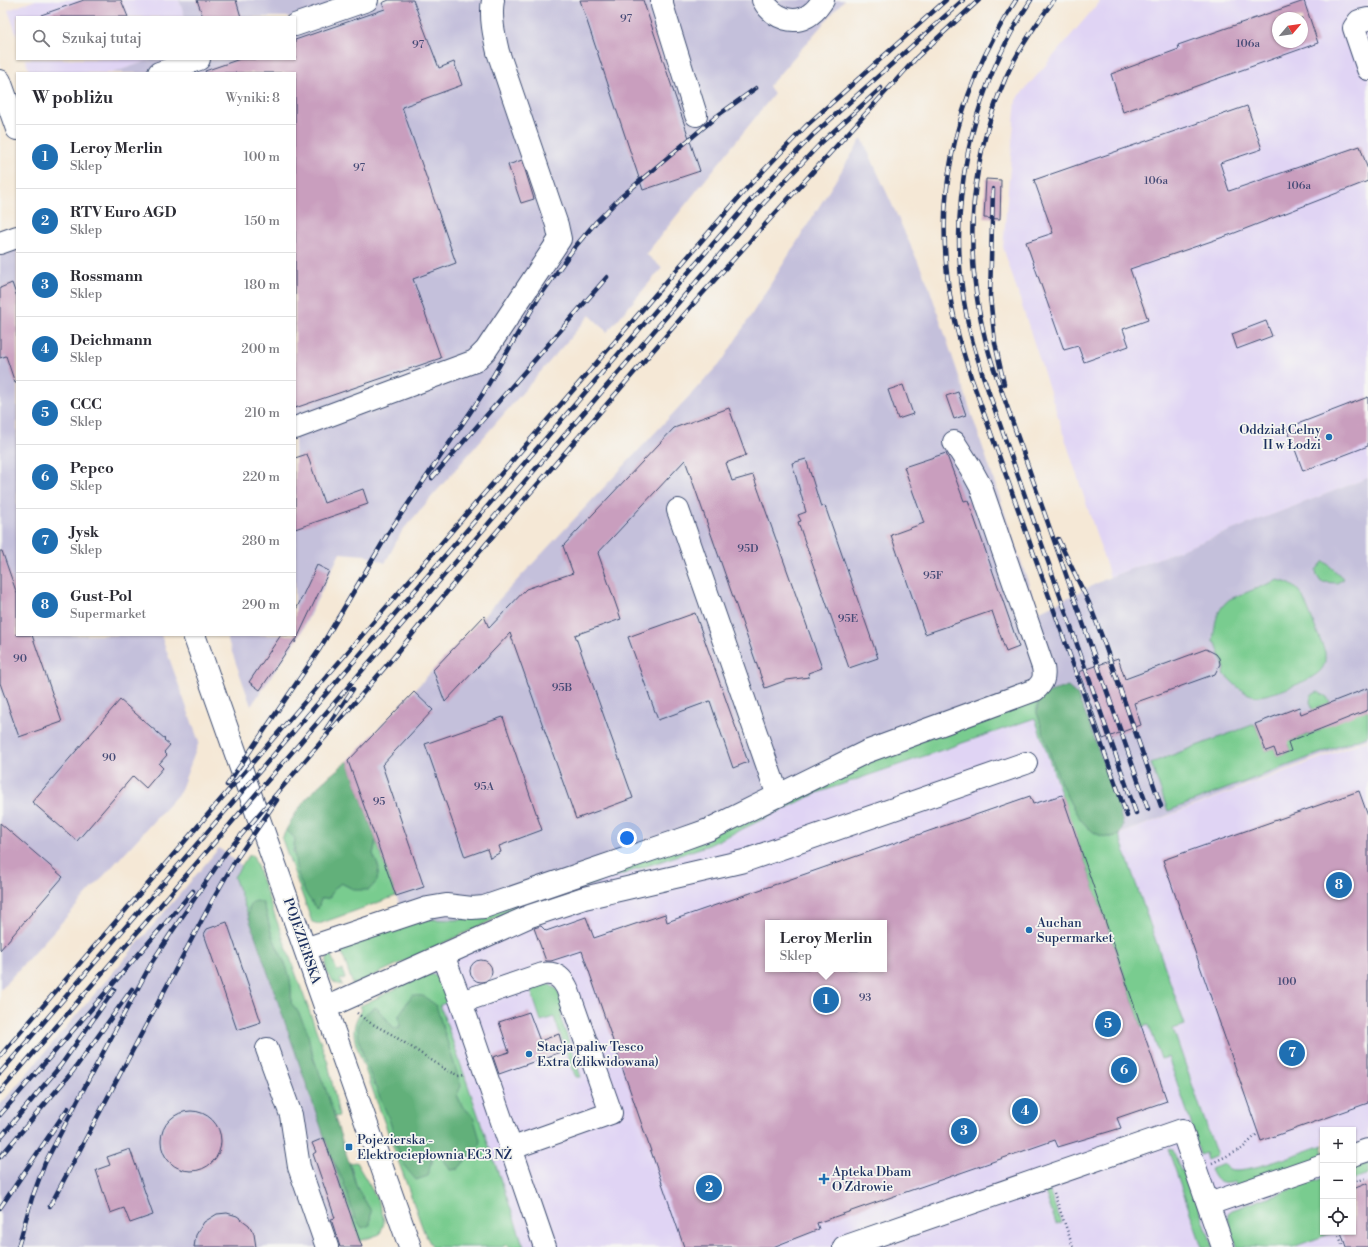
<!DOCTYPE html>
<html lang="pl">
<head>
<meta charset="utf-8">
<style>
  :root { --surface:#fff; --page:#f2f2f3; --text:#2b2b33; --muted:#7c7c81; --line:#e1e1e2; --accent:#1f6fb2 }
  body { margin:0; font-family:"Libre Bodoni",serif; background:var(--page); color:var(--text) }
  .controls { position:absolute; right:12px; bottom:12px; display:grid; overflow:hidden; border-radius:0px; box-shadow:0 1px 3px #0004 }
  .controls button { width:36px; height:36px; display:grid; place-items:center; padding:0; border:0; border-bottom:1px solid var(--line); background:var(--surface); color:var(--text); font:20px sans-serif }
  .compass { position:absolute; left:1272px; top:12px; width:36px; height:36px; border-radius:50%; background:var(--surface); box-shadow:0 1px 3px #0004; rotate:61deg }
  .you { position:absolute; left:627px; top:838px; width:14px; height:14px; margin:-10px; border:3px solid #fff; border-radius:50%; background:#1a73e8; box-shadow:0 0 0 6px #1a73e833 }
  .badge { display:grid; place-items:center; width:26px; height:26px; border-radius:50%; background:var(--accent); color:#fff; font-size:13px; font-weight:700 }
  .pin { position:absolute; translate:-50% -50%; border:2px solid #fff; box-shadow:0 1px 4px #0006 }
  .popup { position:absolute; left:765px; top:920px; width:122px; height:52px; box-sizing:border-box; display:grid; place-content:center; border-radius:0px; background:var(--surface); filter:drop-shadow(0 1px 3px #0005); font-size:13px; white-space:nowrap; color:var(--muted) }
  .popup b { font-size:15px; color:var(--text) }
  .popup::after { content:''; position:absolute; left:50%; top:100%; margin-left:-8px; border:8px solid transparent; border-top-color:var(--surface) }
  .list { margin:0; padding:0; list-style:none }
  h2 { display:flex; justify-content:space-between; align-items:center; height:52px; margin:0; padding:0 16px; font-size:17px }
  h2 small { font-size:13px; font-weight:400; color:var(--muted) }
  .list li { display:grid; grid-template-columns:26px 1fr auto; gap:12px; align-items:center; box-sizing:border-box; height:64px; padding:0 16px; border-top:1px solid var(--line) }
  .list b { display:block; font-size:15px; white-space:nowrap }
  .list p { margin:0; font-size:13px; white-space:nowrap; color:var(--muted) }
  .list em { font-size:13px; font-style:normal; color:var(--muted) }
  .icon { flex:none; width:22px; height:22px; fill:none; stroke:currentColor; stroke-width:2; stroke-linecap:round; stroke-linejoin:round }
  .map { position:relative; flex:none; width:1368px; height:1247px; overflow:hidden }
  .search { position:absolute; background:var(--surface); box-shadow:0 1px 3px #0004; left:16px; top:16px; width:280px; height:44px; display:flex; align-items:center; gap:10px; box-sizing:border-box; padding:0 14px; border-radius:0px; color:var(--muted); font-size:15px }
  .panel { position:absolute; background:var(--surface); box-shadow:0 1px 3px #0004; left:16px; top:72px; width:280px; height:564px; border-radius:0px }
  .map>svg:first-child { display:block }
  .built { fill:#e0d4f4; fill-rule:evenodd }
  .industrial { fill:#c4c0db }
  .green { fill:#79cc8f; stroke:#4a7e76; fill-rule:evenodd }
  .forest { fill:#62b07a; stroke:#3e706c }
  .building { fill:#c99ebe; fill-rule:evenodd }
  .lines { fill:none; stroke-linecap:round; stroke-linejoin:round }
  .minor-casing { stroke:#3c4b70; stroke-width:24 }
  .path { stroke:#3c4b70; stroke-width:2.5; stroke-dasharray:1 3; stroke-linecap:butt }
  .minor { stroke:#fff; stroke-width:22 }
  .rail-casing { stroke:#1b2f5e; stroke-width:4.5 }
  .rail { stroke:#f6f6f2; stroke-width:3; stroke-dasharray:9; stroke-linecap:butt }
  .poi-dot { fill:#1f6fb2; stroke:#f6f6f2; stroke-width:1.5 }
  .labels { text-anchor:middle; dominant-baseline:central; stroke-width:3.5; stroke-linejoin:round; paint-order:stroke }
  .number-label { font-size:11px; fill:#464b76 }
  .poi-label { font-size:13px; fill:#1b2f5e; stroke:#f6f6f2; text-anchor:start }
  .street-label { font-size:13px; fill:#1b2f5e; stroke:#f6f6f2 }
</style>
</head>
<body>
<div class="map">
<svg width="1368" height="1247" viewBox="0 0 1368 1247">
  <rect width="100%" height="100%" fill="#f6f6f2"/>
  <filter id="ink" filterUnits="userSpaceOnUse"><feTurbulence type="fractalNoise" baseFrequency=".025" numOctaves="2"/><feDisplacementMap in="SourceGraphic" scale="8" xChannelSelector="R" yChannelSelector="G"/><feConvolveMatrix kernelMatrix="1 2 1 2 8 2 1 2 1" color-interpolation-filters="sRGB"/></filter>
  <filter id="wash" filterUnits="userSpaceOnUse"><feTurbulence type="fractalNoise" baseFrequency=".012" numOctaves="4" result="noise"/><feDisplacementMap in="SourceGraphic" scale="16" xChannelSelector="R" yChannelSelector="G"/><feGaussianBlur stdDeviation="0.9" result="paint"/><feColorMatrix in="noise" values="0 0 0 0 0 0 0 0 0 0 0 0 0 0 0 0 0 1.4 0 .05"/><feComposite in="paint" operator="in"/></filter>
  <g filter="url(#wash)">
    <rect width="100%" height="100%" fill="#f5e8d6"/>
    <path class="built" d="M36,0H179L185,17H17V36L8,10Z
      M1101,0H1368V478L1110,577L1003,247L1016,100ZM1278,18H1302V42H1278Z
      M25,59H153L112,73H30Z
      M1037,713L1084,848L1368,740V1247H524L423,955L816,790ZM768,923H884V969H768ZM1323,1130H1353V1232H1323Z"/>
    <path class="industrial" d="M179,0H844L769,86L774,94L646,254L662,268L607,332L590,315L402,531L385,563L365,555L340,553L301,633L251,706L226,635H295V73H112L153,59H295V17H185Z
      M862,138L928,284L1038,612L1110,577L1368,478V738L1115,836L1069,702L816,790L486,919L406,923L348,761L723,360Z
      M0,248L3,255L17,249V635H161L199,742L180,792L0,990Z
      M219,848L241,865L235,877L362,1247H0V1105Z"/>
    <path class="green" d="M1324,561L1344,579L1337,583L1321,582L1317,576L1316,570Z
      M1278,580C1290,583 1296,586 1303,597L1325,652C1325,659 1326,664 1321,670C1314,680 1268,697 1256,696C1242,694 1234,683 1224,674L1225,669L1216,643L1213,642C1215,625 1215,610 1230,599Z
      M1318,692L1327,697L1330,703L1318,707L1368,710V735L1168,811L1151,763L1255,724L1266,751L1274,748L1277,756L1291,751L1288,742L1320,730L1310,702L1311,695Z
      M1040,697L1037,705V713C1048,743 1073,853 1119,835L1185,1025L1173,1029L1217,1156L1207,1160L1205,1153L1200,1155L1190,1120L1168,1057L1161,1059L1149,1025L1142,1027L1035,718L817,793L709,845L508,913L353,985L339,944L417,919L455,920L480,917L866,760Z
      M286,830L295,838L293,852L317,909L321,899L329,898L335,888L341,883L355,890L379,868L373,854L376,840L396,896L319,924L312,922L282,839Z
      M253,855L328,1063L339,1116L334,1117C328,1098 321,1079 314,1059C307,1038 306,1021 291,1003C293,971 283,963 272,935C268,924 268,913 262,902L250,904L248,915L234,877L248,856Z
      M330,952L337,971L342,970L345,978L340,980L342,985C326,983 322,964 330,952Z
      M434,974L442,979L451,1001L440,1005L524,1247H512L506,1245L502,1247H432L424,1232L356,1044C352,1031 354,1021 362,1010L360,1006L424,975ZM406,1007L454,1067L461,1086L457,1094L462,1106L473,1116L475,1153L467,1158L458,1169L450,1170L441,1155L433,1152L432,1164L396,1147L390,1120L385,1017L394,1028L400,1027L399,1015Z
      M548,984L557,989L563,1005L561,1019L581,1077H576L574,1073L554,1017L541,1021L531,991L533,988Z
      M1323,1145V1157L1236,1186L1235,1182C1221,1186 1215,1182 1210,1169L1225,1164L1229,1169C1245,1175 1305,1151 1323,1145Z
      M1168,1149L1173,1150L1181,1171L1186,1170L1213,1247H1202Z
      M331,1156L343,1181L355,1218L371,1211L357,1188L350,1163L356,1162C364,1177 383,1204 384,1222C384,1225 381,1230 380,1234L360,1241Z
      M1368,1163V1175L1353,1180V1168Z
      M1323,1178V1189L1321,1190L1323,1196V1232H1335L1293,1247H1237L1228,1218V1213L1232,1210Z
      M1047,1184L1061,1223L1056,1224L1043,1186Z"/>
    <path class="forest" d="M1068,687L1077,695L1089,723L1119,807L1123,826L1119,835C1073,853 1048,743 1037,713C1037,693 1051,691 1068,687Z
      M348,761L376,840L373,854L379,868L377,881L369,890H355L341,883L335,888L329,898L321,899L318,909C300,892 292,863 295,838L286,830C301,800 322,781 348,761Z
      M255,901L262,902C268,913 268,924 272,935C283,963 293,970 291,1003L297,1010L307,1030L313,1058L325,1087L357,1188L371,1211L370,1225L362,1228L355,1218L343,1181L331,1156L248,915L250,904Z
      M412,995L423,996L436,1005L461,1086L457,1095L462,1106L473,1116L481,1143L458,1169L450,1170L441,1155L433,1153L428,1176L416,1180C413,1176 409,1172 406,1168C397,1153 395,1135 389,1119C382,1100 352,1041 359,1023C362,1016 369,1010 376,1007L394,1028L400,1027L399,1015Z"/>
    <g id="blocks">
      <path class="building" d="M84,0H121L128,17H41V15Z
        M197,0H236L241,17H203Z
        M389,0H413L439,68L454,62L462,85L402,107L456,263L413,279L441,358L295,408V73H206L205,71L240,59H295V40L385,9L382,3Z
        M580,0H643L700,171L643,190Z
        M1304,1L1318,43L1123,112L1111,74L1179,49L1178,45ZM1278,18H1302V42H1278Z
        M1247,106L1262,149L1220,163L1229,191L1360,146L1368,170V181L1232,234L1130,269L1148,320L1123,329L1129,346L1084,362L1078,346L1064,350L1026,242L1053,233L1034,180Z
        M522,160L534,199L521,203L508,165Z
        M986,179L1001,180L1000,219L984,218Z
        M12,283L17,297V383H15L6,356L0,358V288Z
        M1266,321L1272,336L1237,349L1232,334Z
        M903,385L913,414L898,419L888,390Z
        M958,392L966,415L954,419L946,396Z
        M1368,397V446L1303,471L1287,428Z
        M729,408L746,455L726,463L732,481L753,475L822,668L808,673L809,677L787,680L765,688L685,460L598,553L621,619L575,635L633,798L576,819L510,633L445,702L433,670L484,616L489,628L526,589L573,573L563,546L674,428Z
        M946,453L964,501L968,500L1019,647L1006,652L992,611L925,634L891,535L924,523L904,467Z
        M307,454L324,503L363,489L368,504L295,529V458Z
        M806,459L821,507L825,506L878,658L849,668L798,522L801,521L798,515L806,512L792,463Z
        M0,551H2L17,594V635H32L62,722L19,737L0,683Z
        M317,565L329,571L295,643V639L260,690L249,682L281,635H295V612Z
        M695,613L748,762L733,768L710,701L658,720L628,637Z
        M1206,649L1216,654L1219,658L1220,664L1215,674L1134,703L1141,725L1103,739L1079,672L1118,658L1125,679Z
        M1368,688V710L1288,742L1291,751L1277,756L1274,748L1266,751L1255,724L1299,707L1301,714Z
        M414,692L433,710L382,765L424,887L396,896L348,761Z
        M120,700L165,739L164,740L170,745L164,752L167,755L159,764L163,768L146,788L133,776L77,841L32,802Z
        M503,717L542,830L499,846L501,852L490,858L487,849L465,857L425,744Z
        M1359,791L1368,816V1103L1261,1141L1163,860Z
        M1062,795L1167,1101L1117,1118L1121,1128L1058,1147L1055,1140L817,1223L819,1229L773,1247H684L582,951L551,961H546L534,928L541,926L546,931L586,917L594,938L665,914L667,922L1030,796L1033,804ZM768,923H884V969H768Z
        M0,823L63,877L0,950Z
        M227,922L261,1022L237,1030L204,934L207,929Z
        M470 971a11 11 0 1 1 22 0a11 11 0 1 1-22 0Z
        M529,1012L540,1041L559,1034L564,1051L499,1074L493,1057L509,1052L499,1022Z
        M161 1141a30 30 0 1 1 60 0a30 30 0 1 1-60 0Z
        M324,1138L350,1213L362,1247H340L331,1219L335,1218L313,1154L316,1152L312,1143Z
        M130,1149L153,1215L130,1223L124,1208L110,1213L96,1170L110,1165L107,1157Z
        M1368,1183V1247H1346L1341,1232H1353V1189Z
        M227,1213L237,1216L249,1225L254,1234L256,1247H194L196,1235L204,1222L217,1214Z"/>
    </g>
  </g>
  <g filter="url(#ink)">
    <use href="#blocks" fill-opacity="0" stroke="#3c4b70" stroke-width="1"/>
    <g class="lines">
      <g class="minor-casing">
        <path id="minor" d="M662,0V5L696,115
          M763,0C773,18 796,28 813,12C817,9 820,4 823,0
          M1368,19L1359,21L1354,28L1368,69
          M295,25L367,0
          M159,73L199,59
          M0,81L17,129
          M0,243L17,237
          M295,428L475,361L486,350L560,239L557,225L498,52C494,35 490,17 493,0
          M678,510L778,796
          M194,635L410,1247
          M305,949L428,908L446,905L472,908L484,907L680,840L708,830L866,752L1035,690C1043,683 1045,678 1043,667L981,487L970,467L954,442
          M443,955L461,1002L545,1247
          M461,1002L543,974C555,972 562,978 567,988L611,1113L510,1149
          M325,1008L530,916L584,898L744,861L1026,763
          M267,1049L291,1115L299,1167L327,1247
          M1353,1155L1368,1150
          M1209,1204L1323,1165
          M844,1247L1182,1130L1223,1247"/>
      </g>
      <path class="path" d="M357,1013L367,1021L391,1034L448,1071L459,1075L467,1074
        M1212,1163L1242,1149L1258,1133
        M1353,1182L1368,1178
        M1054,1193L1073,1247
        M1338,1232L1343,1247"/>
      <use href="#minor" class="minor"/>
      <g class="rail-casing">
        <path id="rail" d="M1016,0C953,96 929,208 955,321C959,340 965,358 971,377L1127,816
          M1031,0C970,92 945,209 967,318C970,337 977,355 982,373L1136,813
          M1054,0C1036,24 1018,50 1006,77C965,171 962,272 994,369L1148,809
          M916,58L979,0
          M993,189L990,296L995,343L1004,384
          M432,478L607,277
          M1058,539L1089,603L1101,634L1161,806
          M326,729L353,689
          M227,785L319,650L389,532L482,395L538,299L574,248L596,222L621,197L717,116L756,88
          M0,1056L747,188L806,126L946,0
          M0,1073L755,195L814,134L963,0
          M0,1092L764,203L822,142L881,88
          M0,1115L193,891
          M0,1138L61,1065L114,990
          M0,1157L73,1071L132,989
          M50,1206L212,901L235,861L277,800
          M0,1208L68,1108
          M18,1247L32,1198L45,1163L91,1075L152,962L171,933L225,854L393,658L486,544L702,294L920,54"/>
      </g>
      <use href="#rail" class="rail"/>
    </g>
  </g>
  <g class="poi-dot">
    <circle cx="1329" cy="437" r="4"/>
    <circle cx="1029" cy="930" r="4"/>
    <circle cx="529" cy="1054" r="4"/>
    <rect x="345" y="1143" width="8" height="8" rx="2"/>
    <path d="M822 1173h4v4h4v4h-4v4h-4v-4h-4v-4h4z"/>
  </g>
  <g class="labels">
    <g class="number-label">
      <text x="626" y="19">97</text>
      <text x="1248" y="44">106a</text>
      <text x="418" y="45">97</text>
      <text x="359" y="168">97</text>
      <text x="1156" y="181">106a</text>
      <text x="1299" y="186">106a</text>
      <text x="748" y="549">95D</text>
      <text x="933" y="576">95F</text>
      <text x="848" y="619">95E</text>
      <text x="20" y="659">90</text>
      <text x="562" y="688">95B</text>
      <text x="109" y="758">90</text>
      <text x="484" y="787">95A</text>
      <text x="379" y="802">95</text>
      <text x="1287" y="982">100</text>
      <text x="865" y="998">93</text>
    </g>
    <g class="poi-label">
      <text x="1321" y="430" text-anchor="end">Oddział Celny<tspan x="1321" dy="15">II w Łodzi</tspan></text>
      <text x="1037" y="923">Auchan<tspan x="1037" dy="15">Supermarket</tspan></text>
      <text x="537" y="1047">Stacja paliw Tesco<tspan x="537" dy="15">Extra (zlikwidowana)</tspan></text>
      <text x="357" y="1140">Pojezierska -<tspan x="357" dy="15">Elektrociepłownia EC3 NŻ</tspan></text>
      <text x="832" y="1172">Apteka Dbam<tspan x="832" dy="15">O Zdrowie</tspan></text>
    </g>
    <g class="street-label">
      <text transform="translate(302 941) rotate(71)">POJEZIERSKA</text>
    </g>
  </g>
</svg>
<div class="controls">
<button>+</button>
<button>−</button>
<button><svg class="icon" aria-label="locate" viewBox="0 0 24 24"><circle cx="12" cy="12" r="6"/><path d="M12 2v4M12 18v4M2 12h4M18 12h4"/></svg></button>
</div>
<svg class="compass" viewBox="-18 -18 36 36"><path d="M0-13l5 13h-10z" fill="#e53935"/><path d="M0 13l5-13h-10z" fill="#7c7c81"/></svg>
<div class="you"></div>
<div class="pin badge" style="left:826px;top:1000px">1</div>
<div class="popup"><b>Leroy Merlin</b>Sklep</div>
<div class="pin badge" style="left:709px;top:1188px">2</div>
<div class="pin badge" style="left:964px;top:1131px">3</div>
<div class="pin badge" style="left:1025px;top:1111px">4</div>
<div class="pin badge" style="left:1108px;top:1024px">5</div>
<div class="pin badge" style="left:1124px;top:1070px">6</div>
<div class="pin badge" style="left:1292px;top:1053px">7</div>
<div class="pin badge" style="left:1339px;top:885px">8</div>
<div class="search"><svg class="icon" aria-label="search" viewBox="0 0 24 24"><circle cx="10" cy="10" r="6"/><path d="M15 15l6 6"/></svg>Szukaj tutaj</div>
<section class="panel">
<h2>W pobliżu<small>Wyniki: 8</small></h2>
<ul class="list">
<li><span class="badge">1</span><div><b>Leroy Merlin</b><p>Sklep</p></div><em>100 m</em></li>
<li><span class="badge">2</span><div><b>RTV Euro AGD</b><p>Sklep</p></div><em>150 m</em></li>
<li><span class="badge">3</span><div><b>Rossmann</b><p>Sklep</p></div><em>180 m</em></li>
<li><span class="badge">4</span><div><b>Deichmann</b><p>Sklep</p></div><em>200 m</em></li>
<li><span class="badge">5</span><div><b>CCC</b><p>Sklep</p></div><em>210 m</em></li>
<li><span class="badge">6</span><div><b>Pepco</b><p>Sklep</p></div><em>220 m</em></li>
<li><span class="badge">7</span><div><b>Jysk</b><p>Sklep</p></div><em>280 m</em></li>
<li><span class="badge">8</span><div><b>Gust-Pol</b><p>Supermarket</p></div><em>290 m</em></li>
</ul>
</section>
</div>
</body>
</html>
